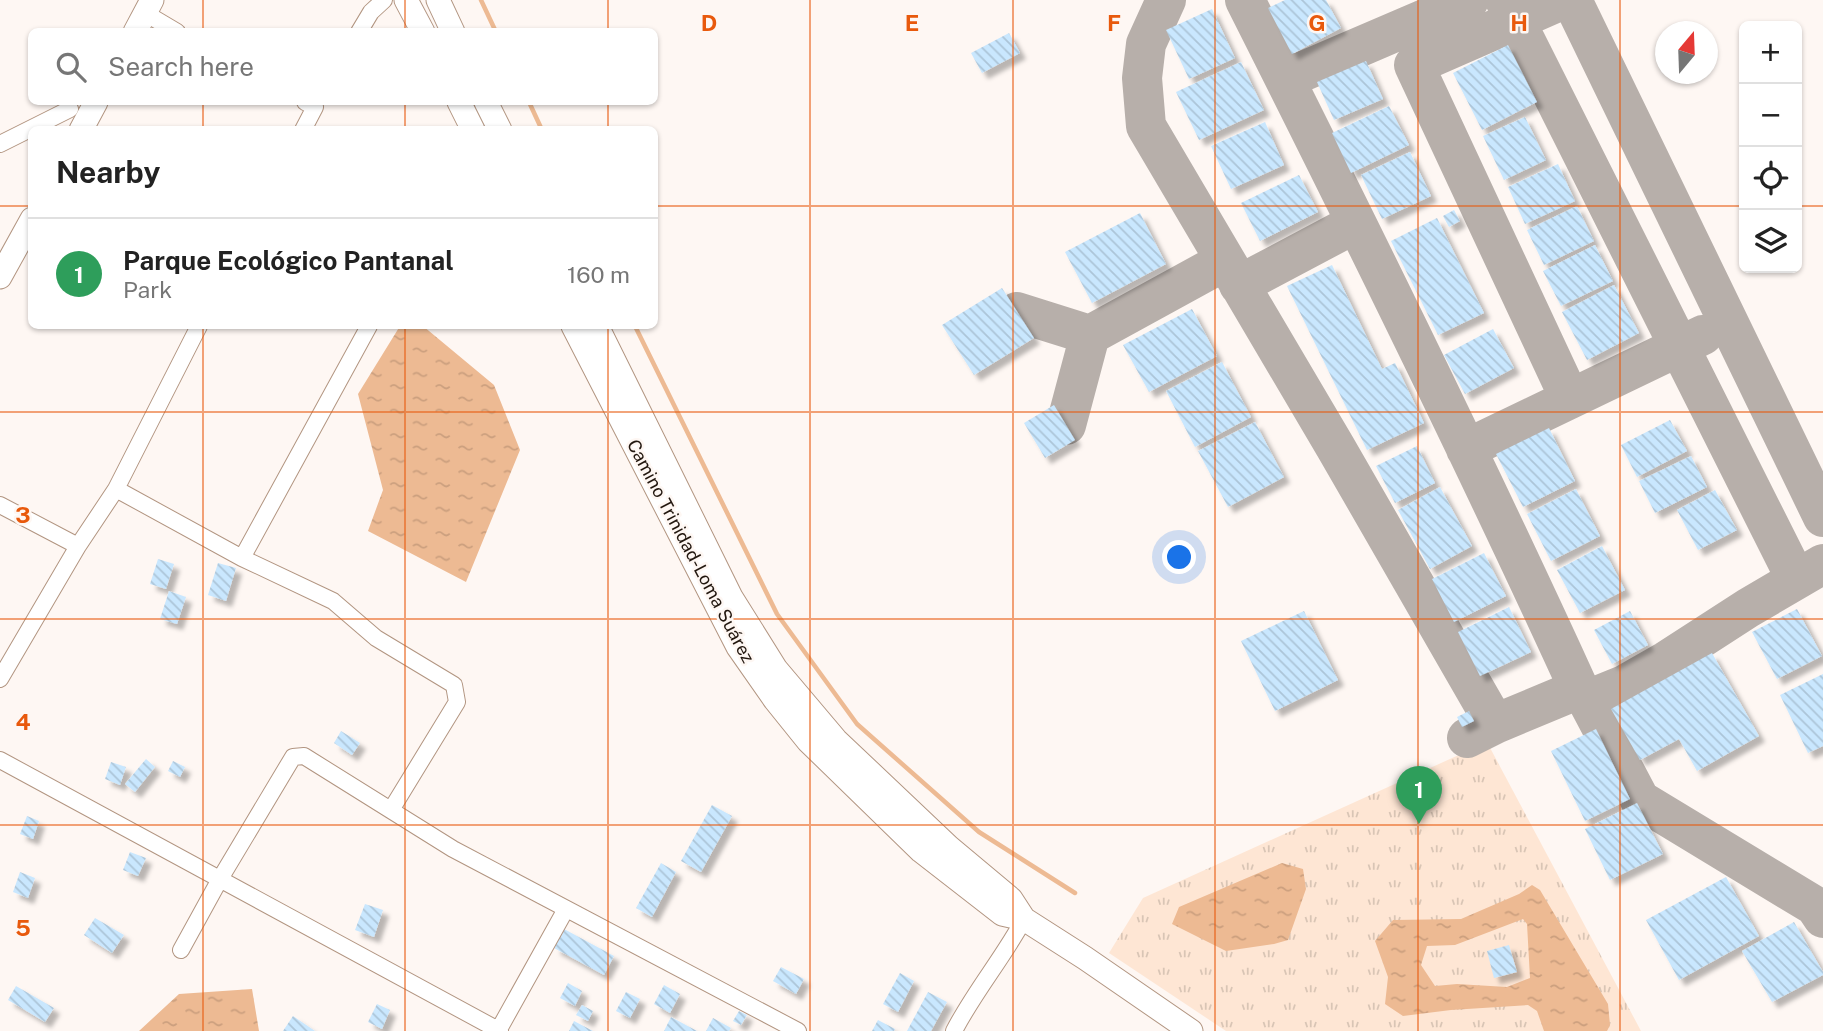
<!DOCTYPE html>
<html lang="en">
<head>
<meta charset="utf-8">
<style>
  :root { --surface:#fff; --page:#f2f2f2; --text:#222; --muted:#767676; --line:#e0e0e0; --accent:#2563eb }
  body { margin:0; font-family:"Public Sans",sans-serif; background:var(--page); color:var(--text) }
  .controls { position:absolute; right:21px; top:21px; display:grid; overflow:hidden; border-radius:10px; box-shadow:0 2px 5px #0004 }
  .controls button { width:63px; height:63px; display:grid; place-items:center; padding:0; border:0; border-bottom:2px solid var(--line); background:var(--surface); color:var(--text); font:35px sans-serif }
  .compass { position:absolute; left:1655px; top:21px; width:63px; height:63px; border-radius:50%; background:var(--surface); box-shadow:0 2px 5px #0004; rotate:19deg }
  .you { position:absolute; left:1180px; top:558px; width:24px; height:24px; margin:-18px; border:5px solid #fff; border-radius:50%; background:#1a73e8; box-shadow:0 0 0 10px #1a73e833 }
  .badge { display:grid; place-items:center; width:46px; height:46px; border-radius:50%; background:var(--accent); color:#fff; font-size:23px; font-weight:700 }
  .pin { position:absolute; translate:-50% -58px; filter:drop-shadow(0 2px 4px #0008) }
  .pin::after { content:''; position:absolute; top:37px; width:24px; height:21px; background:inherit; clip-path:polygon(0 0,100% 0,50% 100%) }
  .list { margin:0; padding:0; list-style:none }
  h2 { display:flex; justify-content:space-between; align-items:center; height:91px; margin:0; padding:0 28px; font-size:30px }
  h2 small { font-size:23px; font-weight:400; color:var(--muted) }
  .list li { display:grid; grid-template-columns:46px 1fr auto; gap:21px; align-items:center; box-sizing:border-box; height:112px; padding:0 28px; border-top:2px solid var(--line) }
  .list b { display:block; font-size:26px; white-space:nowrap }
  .list p { margin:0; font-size:23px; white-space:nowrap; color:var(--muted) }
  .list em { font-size:23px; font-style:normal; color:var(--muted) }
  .icon { flex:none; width:38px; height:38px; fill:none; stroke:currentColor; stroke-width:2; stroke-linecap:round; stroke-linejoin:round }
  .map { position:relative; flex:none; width:1823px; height:1031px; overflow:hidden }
  .search { position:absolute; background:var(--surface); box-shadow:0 2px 5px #0004; left:28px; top:28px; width:630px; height:77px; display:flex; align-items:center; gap:18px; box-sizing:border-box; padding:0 24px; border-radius:10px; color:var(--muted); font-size:26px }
  .panel { position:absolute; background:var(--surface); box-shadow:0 2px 5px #0004; left:28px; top:126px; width:630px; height:203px; border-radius:10px }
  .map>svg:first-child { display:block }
  .grass { fill:url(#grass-tufts) }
  .water { fill:url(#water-ripples); fill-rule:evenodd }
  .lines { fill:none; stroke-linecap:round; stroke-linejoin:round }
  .stream { stroke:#edba93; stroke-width:4.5 }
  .taxiway { stroke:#b7afaa; stroke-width:40 }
  .building { fill:url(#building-back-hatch); filter:url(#shadow) }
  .street-casing { stroke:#b29581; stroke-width:18 }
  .secondary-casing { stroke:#b29581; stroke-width:25 }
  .street { stroke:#fff; stroke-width:16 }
  .secondary { stroke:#fff; stroke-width:23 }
  .grid { fill:none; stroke:#e8590c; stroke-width:2; stroke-opacity:0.55 }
  .labels { text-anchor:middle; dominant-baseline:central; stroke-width:5; stroke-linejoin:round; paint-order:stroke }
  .street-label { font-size:18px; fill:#22170f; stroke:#fef7f3 }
  .grid-label { font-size:23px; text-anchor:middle; font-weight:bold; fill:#e8590c; stroke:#fef7f3; stroke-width:5; stroke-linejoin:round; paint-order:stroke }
</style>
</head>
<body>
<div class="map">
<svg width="1823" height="1031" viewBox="0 0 1823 1031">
  <defs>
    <pattern id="grass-tufts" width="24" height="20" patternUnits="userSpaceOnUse" patternTransform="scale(1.75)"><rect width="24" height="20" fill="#fee6d4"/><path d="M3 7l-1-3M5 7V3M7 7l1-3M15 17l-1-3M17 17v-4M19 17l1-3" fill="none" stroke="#d9c5b5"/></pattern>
    <pattern id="water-ripples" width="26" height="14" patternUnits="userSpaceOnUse" patternTransform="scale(1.75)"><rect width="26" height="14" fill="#edba93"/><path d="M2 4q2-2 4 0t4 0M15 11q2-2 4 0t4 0" fill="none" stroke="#cb9f7e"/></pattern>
    <pattern id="building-back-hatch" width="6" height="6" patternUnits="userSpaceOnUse" patternTransform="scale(1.75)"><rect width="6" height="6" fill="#c9e7fe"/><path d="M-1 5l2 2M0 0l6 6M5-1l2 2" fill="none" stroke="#acc5d8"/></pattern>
    <filter id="shadow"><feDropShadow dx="6" dy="6" stdDeviation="2" flood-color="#0004"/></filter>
  </defs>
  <rect width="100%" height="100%" fill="#fef7f3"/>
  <path class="grass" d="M1488,744L1641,1031H1226L1109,953L1143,898L1472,749Z"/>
  <path class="water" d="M400,326H423L494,385L520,450L466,582L368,531L383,490L358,394Z
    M1282,863L1303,869L1306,889L1288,940L1274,944L1226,951L1172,924L1179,907Z
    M1532,885L1540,890L1608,1004L1610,1025L1607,1031H1544L1537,1011L1528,1005L1451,1010L1403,1016L1385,1004L1388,977L1375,941L1393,920L1461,919L1519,894ZM1523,919L1527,924L1530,978L1507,987L1457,984L1435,986L1421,965L1427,946L1455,945Z
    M252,989L259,1031H139L179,994Z"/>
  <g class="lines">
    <path class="stream" d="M481,0L496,32
      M529,102L542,130
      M635,326L777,614L857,724L979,832L1075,893"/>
    <path class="taxiway" d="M1166,0L1146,44L1142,78L1146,126L1336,448L1495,724
      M1245,0C1360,228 1473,457 1579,689L1587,700L1624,685L1666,661L1748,608L1823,564
      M1505,0L1796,579
      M1562,0L1414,65L1570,399
      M1572,0L1823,517
      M1285,79L1469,0
      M1239,285L1356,223
      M1017,312L1090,335L1225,261
      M1066,425L1090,335
      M1466,449L1703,335
      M1587,700L1640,800L1815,906L1823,918
      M1467,738L1495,724L1579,689"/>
  </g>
  <path class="building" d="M1285,0H1326L1341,28L1292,54L1268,8Z
    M1212,9L1235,58L1189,79L1166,30Z
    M1009,33L1020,53L982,73L971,53Z
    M1508,45L1537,102L1482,130L1453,73Z
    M1366,61L1383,99L1334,120L1317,82Z
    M1241,62L1264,110L1199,140L1176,92Z
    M1389,106L1409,145L1351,173L1332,133Z
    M1525,117L1546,160L1504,180L1483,136Z
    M1265,122L1284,165L1231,189L1211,146Z
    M1410,152L1431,196L1382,219L1361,175Z
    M1558,164L1575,201L1525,224L1508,187Z
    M1299,175L1318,212L1260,241L1241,203Z
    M1577,206L1594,241L1544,265L1527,230Z
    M1454,210L1460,221L1449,227L1443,216Z
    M1140,213L1166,264L1092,303L1065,252Z
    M1437,218L1484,313L1438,335L1391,241Z
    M1595,245L1613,281L1561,306L1543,271Z
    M1332,265L1382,369L1395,363L1424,423L1367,450L1287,286Z
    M1614,285L1639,333L1587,360L1562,312Z
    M1002,288L1034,338L974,375L942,325Z
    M1192,309L1217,356L1149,392L1123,345Z
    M1493,329L1514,368L1465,394L1444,355Z
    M1222,362L1251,417L1195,447L1166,391Z
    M1054,405L1075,440L1045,458L1024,423Z
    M1670,420L1687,451L1637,477L1621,445Z
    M1255,422L1284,477L1228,507L1198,451Z
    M1549,428L1575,481L1523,507L1496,454Z
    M1417,446L1435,483L1395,503L1376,466Z
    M1691,456L1707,487L1655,513L1639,481Z
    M1440,487L1472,546L1430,569L1398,510Z
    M1576,489L1600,536L1551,561L1527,514Z
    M1715,490L1737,530L1698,550L1677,510Z
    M1602,546L1625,590L1580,613L1557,570Z
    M1484,553L1506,596L1454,622L1432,579Z
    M158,559L174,564L166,589L150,584Z
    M218,563L236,568L226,601L208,595Z
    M169,591L186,597L177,624L160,619Z
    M1509,607L1531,652L1480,676L1458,632Z
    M1797,609L1822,656L1777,679L1752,632Z
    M1304,611L1338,680L1275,711L1241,641Z
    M1630,611L1648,645L1612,664L1594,630Z
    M1712,653L1759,736L1697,771L1679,739L1640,760L1611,709Z
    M1823,674V746L1808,753L1780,695Z
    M1469,711L1474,721L1462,727L1457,717Z
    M1596,729L1630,799L1585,821L1551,751Z
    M341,731L360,743L352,755L334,743Z
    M146,759L155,767L135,792L125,784Z
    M173,761L185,767L180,777L168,771Z
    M111,762L126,767L120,785L105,779Z
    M1637,803L1663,854L1610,880L1585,829Z
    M712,805L732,816L701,872L681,861Z
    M27,816L39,821L33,839L20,834Z
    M130,852L146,858L138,876L123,870Z
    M661,863L676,872L652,917L636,908Z
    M20,872L35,878L28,898L13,892Z
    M1726,877L1759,936L1679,980L1646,920Z
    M365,904L383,910L374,937L355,930Z
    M95,918L124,935L112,953L84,935Z
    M1794,922L1823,972V975L1772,1002L1742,951Z
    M564,929L614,956L604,975L554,948Z
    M1509,945L1517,972L1494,978L1487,951Z
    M781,967L804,979L796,994L773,981Z
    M900,973L914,981L898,1012L883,1004Z
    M568,983L582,991L575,1006L560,998Z
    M664,985L680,994L670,1013L654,1004Z
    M16,986L54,1008L45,1022L8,1000Z
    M626,992L640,999L630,1018L616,1011Z
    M928,992L947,1002L931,1031H907Z
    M377,1004L390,1010L382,1029L368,1022Z
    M582,1005L593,1011L588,1021L576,1015Z
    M739,1011L747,1015L741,1025L733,1021Z
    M293,1016L315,1031H283Z
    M671,1017L697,1031H664Z
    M713,1018L731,1028L729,1031H706Z
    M878,1020L895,1029L894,1031H872Z
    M574,1021L593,1031H569Z"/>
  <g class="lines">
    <g class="street-casing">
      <path id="street" d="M145,13L177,32
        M359,32L371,12L384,0
        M303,130L315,107L305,102
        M0,144L70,109
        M116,489L242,558L333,601L376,638L454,685L457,702L391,810
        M0,505L78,546
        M242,558L369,326
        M0,679L78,546L116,489L199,326
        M0,760L500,1031
        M181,950L220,879L293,757L304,756L453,849L798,1031
        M498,1031L566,909
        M954,1031C974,992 1003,958 1024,919"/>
    </g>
    <g class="secondary-casing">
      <path id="secondary" d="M406,0L423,32
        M438,0L453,32
        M135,32L152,0
        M459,102L473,130
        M486,102L500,130
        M81,130L96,102
        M0,277L32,219
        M573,326L738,647L775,700L808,741L921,851L1002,914L1024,919L1085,958L1191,1031
        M597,326L731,597L776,669L836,740L949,847L1011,899L1024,919"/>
    </g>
    <use href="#street" class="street"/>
    <use href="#secondary" class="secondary"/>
  </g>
  <path class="grid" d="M203,0V32M405,0V32M608,0V32M810,0V1031M1013,0V1031M1215,0V1031M1418,0V1031M1620,0V1031M203,102V130M405,102V130M608,102V130M0,206H32M654,206H1744M1797,206H1823M203,326V1031M405,326V1031M608,326V1031M0,412H1823M0,619H1823M0,825H1823"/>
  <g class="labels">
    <g class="street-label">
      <text transform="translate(691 551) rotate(62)">Camino Trinidad-Loma Suárez</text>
    </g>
  </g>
  <g class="grid-label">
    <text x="709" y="31">D</text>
    <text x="912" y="31">E</text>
    <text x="1114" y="31">F</text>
    <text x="1317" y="31">G</text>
    <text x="1519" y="31">H</text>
    <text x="23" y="523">3</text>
    <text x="23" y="730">4</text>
    <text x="23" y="936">5</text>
  </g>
</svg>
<div class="controls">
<button>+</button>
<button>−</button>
<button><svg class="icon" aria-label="locate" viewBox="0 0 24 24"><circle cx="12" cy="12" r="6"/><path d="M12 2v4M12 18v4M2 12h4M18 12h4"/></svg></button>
<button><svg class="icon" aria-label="layers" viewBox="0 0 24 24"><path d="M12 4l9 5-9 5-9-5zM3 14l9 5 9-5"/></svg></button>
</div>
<svg class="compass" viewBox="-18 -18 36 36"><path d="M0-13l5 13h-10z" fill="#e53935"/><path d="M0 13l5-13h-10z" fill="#767676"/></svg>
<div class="you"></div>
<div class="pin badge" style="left:1419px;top:824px;background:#2e9e5b">1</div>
<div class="search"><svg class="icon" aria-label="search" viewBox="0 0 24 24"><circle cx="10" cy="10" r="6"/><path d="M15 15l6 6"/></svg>Search here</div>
<section class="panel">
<h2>Nearby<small></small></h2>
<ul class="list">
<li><span class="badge" style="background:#2e9e5b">1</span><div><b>Parque Ecológico Pantanal</b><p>Park</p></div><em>160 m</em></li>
</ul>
</section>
</div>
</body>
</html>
